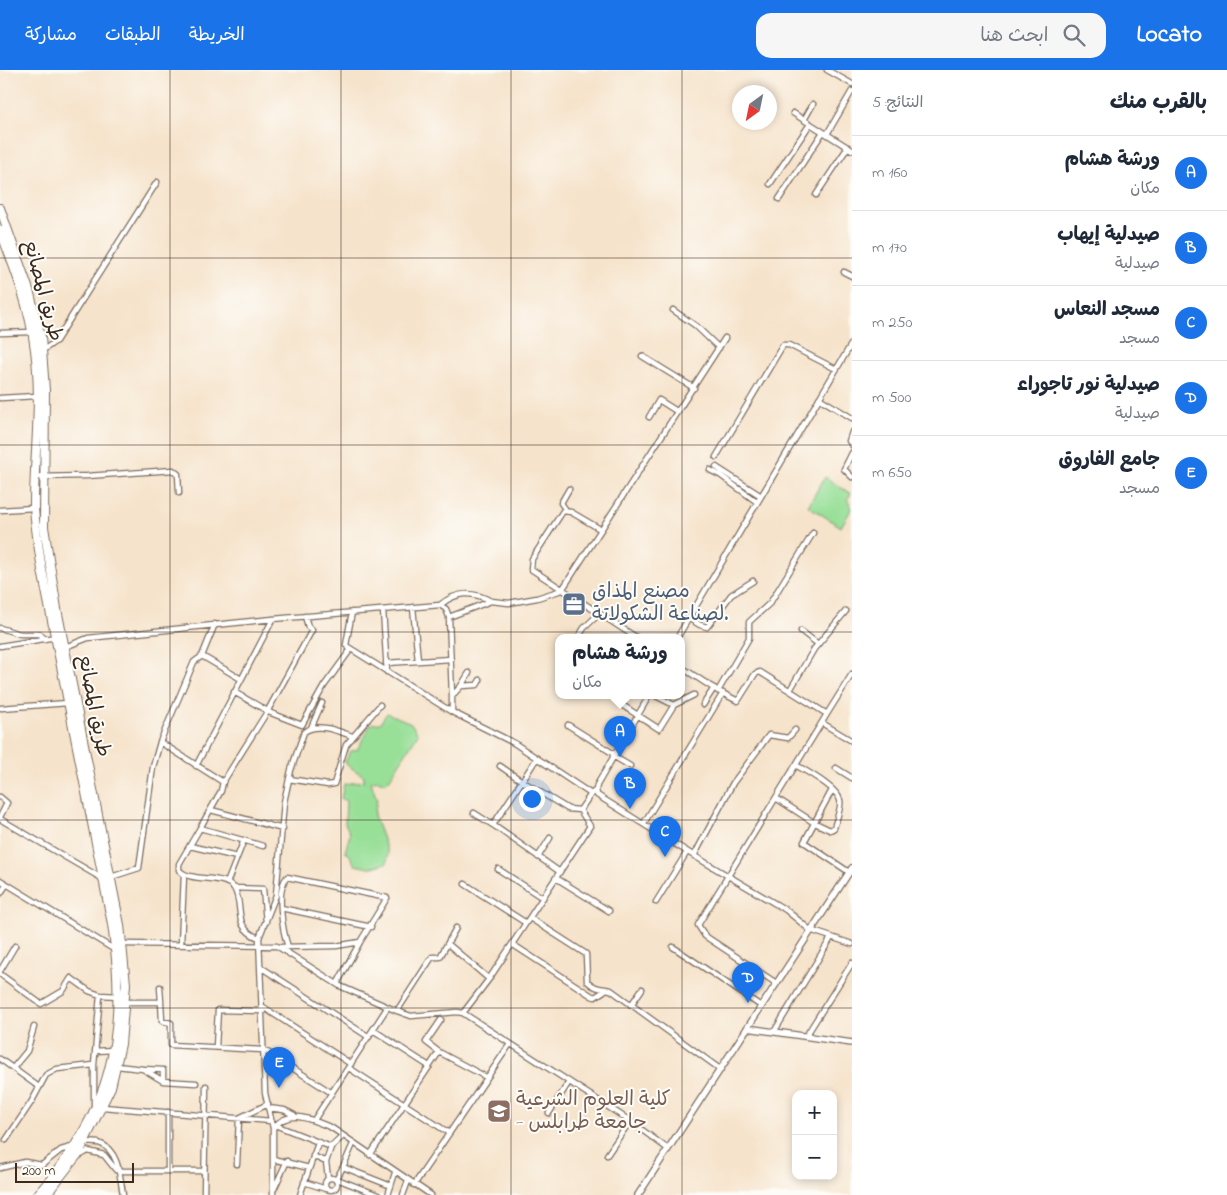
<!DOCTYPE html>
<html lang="ar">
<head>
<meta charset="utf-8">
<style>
  :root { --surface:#fff; --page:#f6f6f7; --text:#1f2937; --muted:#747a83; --line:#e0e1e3; --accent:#1a73e8 }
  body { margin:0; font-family:"Indie Flower","Playpen Sans Arabic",sans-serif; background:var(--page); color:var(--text); direction:rtl }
  .controls { position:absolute; right:15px; bottom:15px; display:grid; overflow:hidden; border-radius:10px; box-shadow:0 2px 8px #0003 }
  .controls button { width:45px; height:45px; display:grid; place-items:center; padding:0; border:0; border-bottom:1px solid var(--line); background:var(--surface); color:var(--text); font:25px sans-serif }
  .compass { position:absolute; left:732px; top:15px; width:45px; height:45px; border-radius:50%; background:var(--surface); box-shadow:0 2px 8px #0003; rotate:213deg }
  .scale { position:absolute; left:15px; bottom:12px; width:119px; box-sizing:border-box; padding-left:5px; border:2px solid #3b2a1e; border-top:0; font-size:14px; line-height:18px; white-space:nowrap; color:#3b2a1e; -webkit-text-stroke:4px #fdfcf7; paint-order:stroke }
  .you { position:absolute; left:531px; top:728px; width:18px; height:18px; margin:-12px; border:4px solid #fff; border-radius:50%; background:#1a73e8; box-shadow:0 0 0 8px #1a73e833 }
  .badge { display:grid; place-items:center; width:32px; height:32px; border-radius:50%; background:var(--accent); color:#fff; font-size:16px; font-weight:700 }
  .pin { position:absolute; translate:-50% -41px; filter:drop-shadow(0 1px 2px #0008) }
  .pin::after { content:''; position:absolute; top:26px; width:18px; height:15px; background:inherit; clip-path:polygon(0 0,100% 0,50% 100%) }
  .popup { position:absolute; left:555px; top:564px; width:130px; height:65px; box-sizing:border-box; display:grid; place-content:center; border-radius:10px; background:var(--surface); filter:drop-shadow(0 1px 4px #0005); font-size:16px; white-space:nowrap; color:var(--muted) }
  .popup b { font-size:19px; color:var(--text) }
  .popup::after { content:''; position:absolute; left:50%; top:100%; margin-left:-10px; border:10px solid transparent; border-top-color:var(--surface) }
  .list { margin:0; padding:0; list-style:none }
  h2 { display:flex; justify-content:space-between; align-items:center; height:65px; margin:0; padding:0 20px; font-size:21px }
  h2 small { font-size:16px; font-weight:400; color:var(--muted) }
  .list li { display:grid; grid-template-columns:32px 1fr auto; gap:15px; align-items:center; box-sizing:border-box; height:75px; padding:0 20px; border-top:1px solid var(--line) }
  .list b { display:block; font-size:19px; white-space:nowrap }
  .list p { margin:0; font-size:16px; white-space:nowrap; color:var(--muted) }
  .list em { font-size:16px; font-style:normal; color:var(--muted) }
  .icon { flex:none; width:28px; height:28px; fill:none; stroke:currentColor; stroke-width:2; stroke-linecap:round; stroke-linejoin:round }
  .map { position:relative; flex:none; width:852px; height:1125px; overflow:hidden; direction:ltr }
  header { display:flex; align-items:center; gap:30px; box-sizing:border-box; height:70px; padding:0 25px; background:var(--accent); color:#fff }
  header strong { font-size:24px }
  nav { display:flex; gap:28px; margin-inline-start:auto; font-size:18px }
  .search { width:350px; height:45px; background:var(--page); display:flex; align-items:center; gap:12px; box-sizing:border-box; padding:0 18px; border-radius:15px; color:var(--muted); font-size:19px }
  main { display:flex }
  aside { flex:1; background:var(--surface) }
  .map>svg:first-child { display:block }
  .green { fill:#98df98; stroke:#6a845b }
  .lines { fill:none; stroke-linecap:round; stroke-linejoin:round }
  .minor-casing { stroke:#7c6b5b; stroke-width:7 }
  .tertiary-casing { stroke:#7c6b5b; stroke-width:8 }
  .primary-casing { stroke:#7c6b5b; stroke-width:10 }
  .minor { stroke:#fff; stroke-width:4.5 }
  .tertiary { stroke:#fff; stroke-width:5.5 }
  .primary { stroke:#fff; stroke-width:8 }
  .grid { fill:none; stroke:#3b2a1e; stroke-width:1; stroke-opacity:0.55 }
  .labels { text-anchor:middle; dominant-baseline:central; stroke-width:4; stroke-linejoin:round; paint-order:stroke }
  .street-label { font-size:20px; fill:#3b2a1e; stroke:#fdfcf7 }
  .service-label { font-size:20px; fill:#4e5e75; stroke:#fdfcf7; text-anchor:start }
  .education-label { font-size:20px; fill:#785e54; stroke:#fdfcf7; text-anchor:start }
</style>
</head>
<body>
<header>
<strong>Locato</strong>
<div class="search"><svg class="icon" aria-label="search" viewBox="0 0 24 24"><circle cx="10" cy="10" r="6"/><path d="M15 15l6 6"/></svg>ابحث هنا</div>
<nav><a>الخريطة</a><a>الطبقات</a><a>مشاركة</a></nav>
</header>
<main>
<aside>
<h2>بالقرب منك<small>النتائج: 5</small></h2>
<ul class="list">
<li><span class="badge">A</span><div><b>ورشة هشام</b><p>مكان</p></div><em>160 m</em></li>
<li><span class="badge">B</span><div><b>صيدلية إيهاب</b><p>صيدلية</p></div><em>170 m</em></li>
<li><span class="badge">C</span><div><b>مسجد النعاس</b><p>مسجد</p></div><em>250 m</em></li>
<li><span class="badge">D</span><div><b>صيدلية نور تاجوراء</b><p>صيدلية</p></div><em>500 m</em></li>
<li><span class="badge">E</span><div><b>جامع الفاروق</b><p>مسجد</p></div><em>650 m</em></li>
</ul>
</aside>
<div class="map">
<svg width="852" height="1125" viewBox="0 0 852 1125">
  <rect width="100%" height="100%" fill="#fdfcf7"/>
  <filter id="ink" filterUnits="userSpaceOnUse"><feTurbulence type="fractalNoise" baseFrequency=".02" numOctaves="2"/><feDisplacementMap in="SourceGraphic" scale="10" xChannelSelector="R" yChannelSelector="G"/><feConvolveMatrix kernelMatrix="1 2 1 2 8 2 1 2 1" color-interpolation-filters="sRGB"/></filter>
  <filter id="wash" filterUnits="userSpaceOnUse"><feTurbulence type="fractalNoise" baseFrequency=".0096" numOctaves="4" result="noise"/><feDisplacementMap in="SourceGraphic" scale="20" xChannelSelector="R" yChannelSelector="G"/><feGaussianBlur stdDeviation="1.12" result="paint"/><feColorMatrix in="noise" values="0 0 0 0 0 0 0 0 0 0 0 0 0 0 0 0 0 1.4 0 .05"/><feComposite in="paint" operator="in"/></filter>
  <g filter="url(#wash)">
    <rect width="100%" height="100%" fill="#f6e3cb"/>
    <path class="green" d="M825,407L851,424L847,429L852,438L841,457L808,436Z
      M387,643L411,653L418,664L389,710L385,713L378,710L371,712L377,730L374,745L388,783L387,793L369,798L355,795L349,784L345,782L350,764L345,753L346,730L341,729L344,714L364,711V706L348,696L345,692L351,681L357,680L371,654L380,653Z"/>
  </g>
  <g filter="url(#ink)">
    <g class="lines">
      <g class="minor-casing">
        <path id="minor" d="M827,0L852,14
          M793,43L852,80
          M804,50L813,34
          M827,64L852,21
          M770,114L810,54
          M816,125L848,77
          M779,129L823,62
          M844,202L852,206
          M673,240L696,256L719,278
          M0,263L32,262
          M42,281L56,271L157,112
          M642,286L694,318
          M0,328L37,326
          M819,328L852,348
          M649,347L659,330L678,342
          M852,362L849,371L852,375
          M852,383L844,399L852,407
          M716,387L783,275H789L836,299
          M716,397L761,426
          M710,400L720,405L757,432
          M35,407L87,406L173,400L178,404L179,423
          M0,440L34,438
          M566,440L561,433L569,419
          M600,459L571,442L563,441L532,489L531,499L637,568
          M440,535C457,521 473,521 491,531
          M413,537L418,591
          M383,540L387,602
          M352,542L346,575L348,577L452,642
          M449,547L491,531L509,533L537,528L562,520L725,268
          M688,548L700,555L707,557L731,525L753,511
          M0,558L20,564H40L45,569
          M801,561L818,574
          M578,568L584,558L599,544
          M677,568L852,273
          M0,576L56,567
          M65,577L88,568L273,549L440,535L446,539L449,547L452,626
          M202,586L241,609
          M386,593L451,589
          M681,597L718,621
          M480,610L477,615L461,616L452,626V642L514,673L591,724
          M461,616L469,603
          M790,620L814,579L846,541
          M234,622L271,643L302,655L324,616L351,579
          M616,626L622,635L659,659L674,635
          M656,626L674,635L694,625
          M703,635L714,618
          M1,638L68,633
          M827,644L852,604
          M822,653L852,671
          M568,655L614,684
          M311,658L322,633
          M160,672L223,712
          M613,686L630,696
          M196,696L273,549
          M500,696L522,711L537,688
          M836,698L852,708
          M289,709L328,715L334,714L346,675L380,635
          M596,720L597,725L691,784L786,840L810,860L852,874
          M832,720L804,772L849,802
          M0,727L7,733L0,747
          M776,728L813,752L830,760L834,758C836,750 842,737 840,730C836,717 807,702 796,695
          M211,740L283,759
          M474,743L493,755
          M0,749L103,809
          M644,753L723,623
          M200,758L221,721L223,712L267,642L312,560L308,557L305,546
          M190,776L237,787
          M694,786L733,713L769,665L788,668L795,660
          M538,787L550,768
          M498,799L543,828
          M560,802L493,755L522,711L568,739L580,740
          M111,807L139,798L153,697L160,672L194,592L202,586L215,554
          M556,808L609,841
          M0,810L115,880
          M227,813L244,770
          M465,814L526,853
          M234,818L263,819L266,852
          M0,824L7,814
          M656,832L687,782
          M281,838L371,857
          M530,848L586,884L587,911C595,919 601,918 611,920L720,999
          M259,868C231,857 245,836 234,818C225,804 190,813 179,800V794L200,758L263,776
          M124,874L277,876L340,916L397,941L411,946L457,942L463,943L630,1051L668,1079
          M181,874L184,805
          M448,874L489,909
          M512,874L592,926L595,927L604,921
          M282,877L336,876L360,872L387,828L287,807C275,820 283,862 288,877
          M673,877L761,936
          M262,898L369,967
          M0,901L15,876
          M0,904L41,934L63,921L71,908L89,921L100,925
          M776,913L705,866L698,855L827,644L760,602L755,604L738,631L718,621L749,568V552L770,533L813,463
          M337,914L360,872
          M160,917L161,932
          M125,932H161L162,951L171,953V975L264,980L332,1023
          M631,935L642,919
          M263,937L351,994
          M397,941L432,887H440L456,858
          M463,943L489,909L590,756L580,740L591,724L596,720L597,715L649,626
          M373,960L429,996
          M774,962L831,868
          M806,966L852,893
          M216,977L218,940L263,941
          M95,981L114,980
          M439,982L426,972L441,950
          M0,989L39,1017
          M117,996L143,999L163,1011L196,1013
          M13,998L27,981L34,957
          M349,998L449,1063
          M143,999L163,1000V1011
          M94,1035V995L100,925L119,926
          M103,1037L271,1051
          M268,1038L284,1040L294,1045
          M549,1043L569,1012
          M314,1050L387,938
          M275,1055L331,1077L342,1067
          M273,1058C290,1038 311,1049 332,1058L431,1125
          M6,1070L32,1031L46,1005L57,999L94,995
          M83,1072C88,1073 94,1072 99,1073C119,1080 120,1107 123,1125
          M353,1074L343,1097L391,1116
          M370,1085L439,982L486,1007
          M607,1085L630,1051
          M79,1086L88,1081L104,1085L116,1100
          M313,1086L326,1092
          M273,1089L309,1098
          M237,1094L239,1048L268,1034
          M0,1098L25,1092L42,1095L61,1080L72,1077
          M119,1101H204
          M168,1101V1042
          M325 1114a6 6 0 1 1 12 0a6 6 0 1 1-12 0Z
          M328,1108L326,1092L331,1077
          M337,1109L378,1125
          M336,1110L343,1097
          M304,1112L326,1119
          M414,1115L510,974
          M274,1119L287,1091
          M204,1125L206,1016
          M273,1125V1058L265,1023L259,868L276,825L284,732L291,700L304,662C318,652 338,661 352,666
          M300,1125L318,1073
          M388,1125L395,1103
          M403,1125L408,1111"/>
      </g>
      <g class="tertiary-casing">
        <path id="tertiary" d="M747,958L852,973
          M638,1125L852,798"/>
      </g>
      <g class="primary-casing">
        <path id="primary" d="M0,138L29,220L41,267L45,320L44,457L57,539L120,855L126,914L121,974L111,1017L79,1083L46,1125
          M0,160C15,199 30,238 35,280C42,332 34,384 34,436C35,458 39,479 42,500L112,854C128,965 113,1040 37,1125"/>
      </g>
      <use href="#minor" class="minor"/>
      <use href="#tertiary" class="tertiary"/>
      <use href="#primary" class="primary"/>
    </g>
  </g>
  <path class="grid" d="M170,0V1125M341,0V1125M511,0V1125M682,0V1125M0,188H852M0,375H852M0,562H852M0,750H852M0,938H852"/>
  <defs>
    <g id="office-square" transform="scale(1.25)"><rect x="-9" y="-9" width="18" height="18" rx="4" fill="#5c6f8a" stroke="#fdfcf7"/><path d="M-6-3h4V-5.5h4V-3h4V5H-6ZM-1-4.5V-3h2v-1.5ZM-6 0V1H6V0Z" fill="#fff"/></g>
    <g id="university-square" transform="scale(1.25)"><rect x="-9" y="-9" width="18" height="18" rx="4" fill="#8d6e63" stroke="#fdfcf7"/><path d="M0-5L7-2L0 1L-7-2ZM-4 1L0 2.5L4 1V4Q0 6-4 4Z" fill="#fff"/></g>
  </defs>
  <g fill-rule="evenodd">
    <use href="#office-square" x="574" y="534"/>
    <use href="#university-square" x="499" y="1041"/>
  </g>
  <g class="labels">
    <g class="street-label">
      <text transform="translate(42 221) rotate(75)">طريق المصانع</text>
      <text transform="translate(93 636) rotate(79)">طريق المصانع</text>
    </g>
    <g class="service-label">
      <text x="592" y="522">مصنع المذاق<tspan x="592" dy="23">لصناعة الشكولاتة.</tspan></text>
    </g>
    <g class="education-label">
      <text x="516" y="1030">كلية العلوم الشرعية<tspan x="516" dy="23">- جامعة طرابلس</tspan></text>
    </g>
  </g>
</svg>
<div class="controls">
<button>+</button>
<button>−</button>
</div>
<svg class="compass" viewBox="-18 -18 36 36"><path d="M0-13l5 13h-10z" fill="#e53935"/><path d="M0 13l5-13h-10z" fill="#747a83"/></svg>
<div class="scale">200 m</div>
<div class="you"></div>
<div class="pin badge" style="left:620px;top:687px">A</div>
<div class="popup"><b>ورشة هشام</b>مكان</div>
<div class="pin badge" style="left:630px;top:739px">B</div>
<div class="pin badge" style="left:665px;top:787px">C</div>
<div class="pin badge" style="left:748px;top:933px">D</div>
<div class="pin badge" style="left:279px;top:1018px">E</div>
</div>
</main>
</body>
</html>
